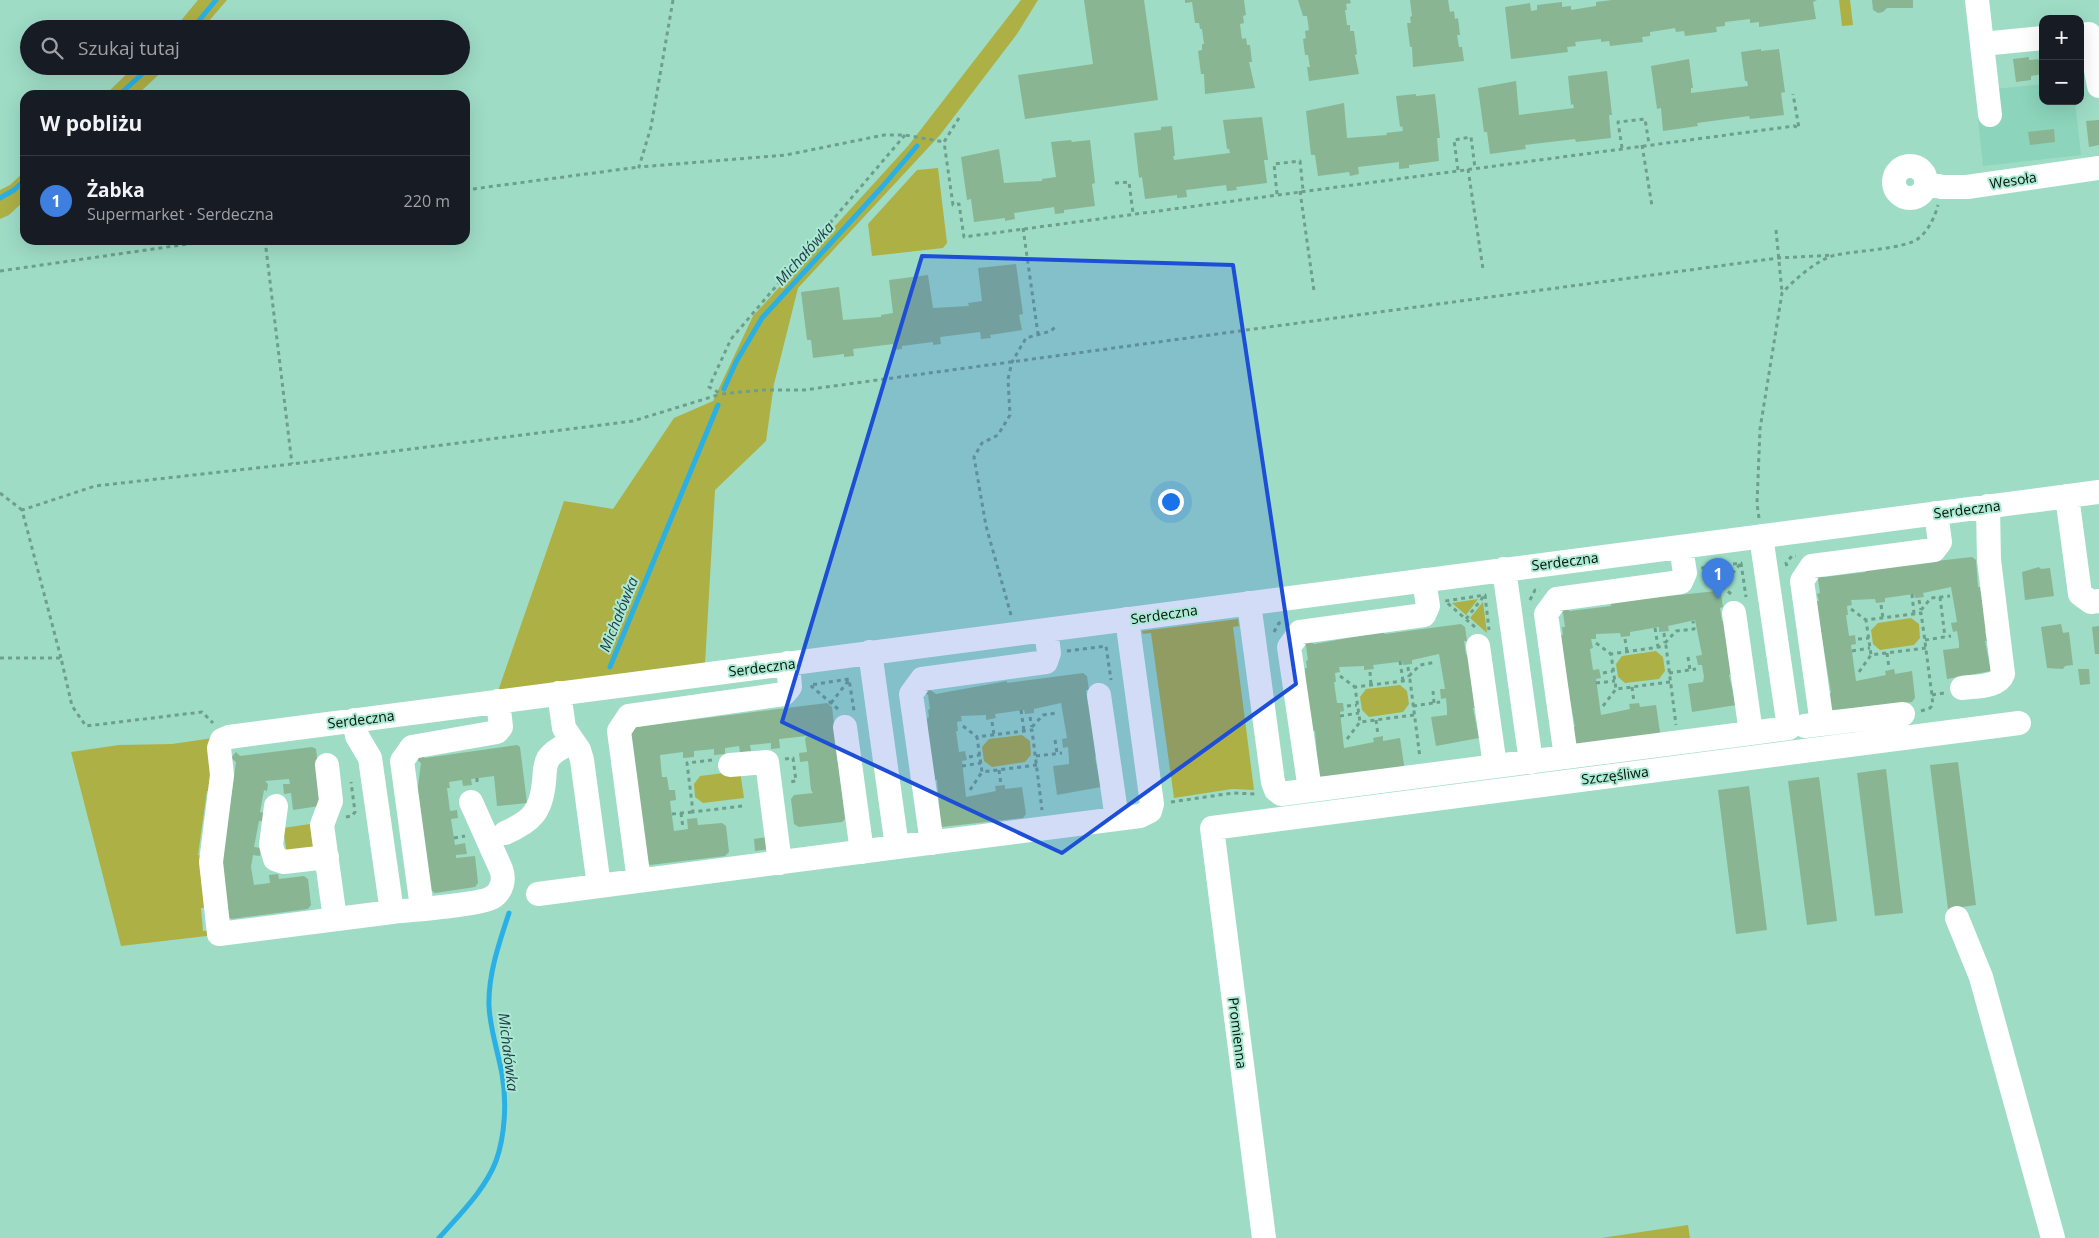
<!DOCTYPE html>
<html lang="pl">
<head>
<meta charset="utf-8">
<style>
  :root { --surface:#171b24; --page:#20242c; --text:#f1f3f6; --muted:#9ea1a6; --line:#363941; --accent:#1a73e8 }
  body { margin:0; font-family:"Open Sans",sans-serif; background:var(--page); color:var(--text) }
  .controls { position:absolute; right:15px; top:15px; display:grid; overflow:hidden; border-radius:10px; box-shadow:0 5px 20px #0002 }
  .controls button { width:45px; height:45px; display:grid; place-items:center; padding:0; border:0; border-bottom:1px solid var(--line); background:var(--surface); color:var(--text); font:25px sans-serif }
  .you { position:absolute; left:1170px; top:501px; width:18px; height:18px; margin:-12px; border:4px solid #fff; border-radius:50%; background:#1a73e8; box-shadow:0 0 0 8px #1a73e833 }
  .badge { display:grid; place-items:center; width:32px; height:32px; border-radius:50%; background:var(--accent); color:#fff; font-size:16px; font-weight:700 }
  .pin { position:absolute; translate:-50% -41px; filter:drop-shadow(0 1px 2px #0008) }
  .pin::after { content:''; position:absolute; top:26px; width:18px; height:15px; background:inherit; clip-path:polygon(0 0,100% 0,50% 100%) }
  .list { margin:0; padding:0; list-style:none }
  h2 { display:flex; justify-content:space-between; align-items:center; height:65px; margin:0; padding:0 20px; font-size:21px }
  h2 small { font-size:16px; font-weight:400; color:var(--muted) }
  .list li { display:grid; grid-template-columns:32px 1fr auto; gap:15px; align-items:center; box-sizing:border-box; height:90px; padding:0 20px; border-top:1px solid var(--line) }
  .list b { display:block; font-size:19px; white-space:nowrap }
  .list p { margin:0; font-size:16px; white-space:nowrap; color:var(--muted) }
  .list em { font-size:16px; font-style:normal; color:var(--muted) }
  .icon { flex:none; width:28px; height:28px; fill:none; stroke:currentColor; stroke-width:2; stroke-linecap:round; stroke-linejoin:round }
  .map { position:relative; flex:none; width:2099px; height:1238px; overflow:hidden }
  .search { position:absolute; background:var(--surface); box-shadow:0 5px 20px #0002; left:20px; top:20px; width:450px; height:55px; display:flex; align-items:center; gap:12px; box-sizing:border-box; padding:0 18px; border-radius:28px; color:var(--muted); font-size:19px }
  .panel { position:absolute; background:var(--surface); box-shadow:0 5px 20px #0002; left:20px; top:90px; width:450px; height:155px; border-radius:15px }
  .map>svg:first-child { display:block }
  .built { fill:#8cd4bb }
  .green { fill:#adb045 }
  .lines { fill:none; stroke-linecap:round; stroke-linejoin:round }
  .stream { stroke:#2ab0e5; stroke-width:5 }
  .building { fill:#89b592 }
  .path { stroke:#6e9f8d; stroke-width:3; stroke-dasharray:4 4; stroke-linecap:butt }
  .minor { stroke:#fff; stroke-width:24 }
  .marked { fill:#1d4ed8; fill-opacity:0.2; stroke:#1d4ed8; stroke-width:4; stroke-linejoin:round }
  .labels { text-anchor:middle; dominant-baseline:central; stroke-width:4; stroke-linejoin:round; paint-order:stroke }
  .street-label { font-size:14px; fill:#00120c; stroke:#abe9d3 }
  .water-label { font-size:15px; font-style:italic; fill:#233d4a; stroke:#abe9d3 }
</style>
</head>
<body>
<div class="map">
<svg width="2099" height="1238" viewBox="0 0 2099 1238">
  <rect width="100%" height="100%" fill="#9edcc6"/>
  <path class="built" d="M2043,84V101H2075L2081,155L1983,166L1975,91Z"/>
  <path class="green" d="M198,0H227L202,29H174Z
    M1021,0H1038L1017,34L940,135L798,288L774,384L766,441L715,490L705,664L498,691L564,501L613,509L674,418L713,401L753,316L908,146Z
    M1839,0H1850L1853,25L1842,26Z
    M135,66H168L137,95H105Z
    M938,168L947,243L943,248L872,256L868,224L917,170Z
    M25,171V200L9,215L0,219V190L10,185Z
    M1478,599L1466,615L1452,603Z
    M1483,602L1487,633L1470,618Z
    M1911,618L1919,624L1920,638L1914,645L1880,650L1873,644L1871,630L1878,623Z
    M1238,619L1239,626L1233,627L1254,790L1232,789L1174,798L1151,633L1143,634L1142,631Z
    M1656,651L1663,657L1665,671L1659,679L1625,683L1618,677L1616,664L1622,656Z
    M1400,685L1407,691L1409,704L1403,712L1369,717L1362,710L1360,697L1366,689Z
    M1022,735L1030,741L1031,755L1025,762L992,767L984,761L982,747L989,739Z
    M213,738L216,792L207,791L198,855L205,857L211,907L201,908L203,931L214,930L215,935L121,946L71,752L119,745L172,744Z
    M740,771L744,798L703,803L695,797L694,784L700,776Z
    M310,824L314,851L287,854L283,828Z
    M1688,1225L1690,1238H1601Z"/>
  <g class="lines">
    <path class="stream" d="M192,29L216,0
      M119,95L151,66
      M0,198L14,190L25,180
      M724,389L736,362L762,318L883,186L917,146
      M610,667L718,405
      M439,1238C459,1215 485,1190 496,1161C505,1136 507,1101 502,1074C498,1052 490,1029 489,1006C488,975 499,943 509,913"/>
  </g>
  <path class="building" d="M1084,0H1144L1158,100L1025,119L1018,75L1093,64Z
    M1185,0H1244L1246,15L1243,16L1244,23L1240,24L1242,39L1246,38L1247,45H1250L1252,62H1249L1255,88L1205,94L1204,74H1201L1198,51L1202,50V44H1204L1202,29H1200L1199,23H1195L1192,2L1185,3Z
    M1298,0H1350L1351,3L1346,4L1347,10H1345L1347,25H1350V31H1354L1357,54L1355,55L1359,74L1309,81L1307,67H1310L1308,55H1305L1303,39L1306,38L1305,31L1309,30L1307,16H1303Z
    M1410,0H1448L1450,12L1454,11L1455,19L1458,18L1460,35H1457L1459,47H1462L1464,61L1413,67L1412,47H1410L1407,23H1411L1410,17L1412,16Z
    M1612,0H1817L1813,2L1816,19L1759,27V22L1750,23V19L1725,22V26L1716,27L1717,32L1685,36L1684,31L1676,32L1675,28L1663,30L1650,32V36L1642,37L1643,42L1610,46L1609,41L1601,42V39L1575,42L1576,46L1567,47L1568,52L1511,59L1505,7L1530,3L1531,11L1537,10V5L1562,2V7L1571,6V10L1596,6V2Z
    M1872,0H1913V8H1887L1883,12L1878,13L1873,10Z
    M1761,49V51L1779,49L1785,92L1781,93L1784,115L1750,119L1749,116L1697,123L1698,126L1663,131L1661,108L1657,109L1651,66L1689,59L1693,88H1691V93L1748,86L1747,81H1745L1741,52Z
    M2029,57V60L2043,59V74L2031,76V80L2016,82L2013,59Z
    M1607,71L1612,115H1609L1611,138L1576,142L1575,139L1525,145L1526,149L1490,154L1487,132H1484L1478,88L1516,81L1519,115L1574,108L1573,104L1571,105L1568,76Z
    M1416,94V96L1435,94L1440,138H1437L1439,161L1409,165V168L1399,169V162L1358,167L1359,174L1350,176L1349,172L1318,176L1315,155H1311L1306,111L1344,103L1347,138L1387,135L1386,133L1403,131L1402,126L1400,127L1396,96Z
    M1262,117L1268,160H1264L1267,183L1236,187L1237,190L1227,191L1226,185L1186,190L1187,197L1177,198V195L1145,199L1142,177L1139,178L1134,133L1161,130V127L1172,126L1175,156H1173L1174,160L1230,153L1229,149H1227L1223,120Z
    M2099,120V145L2089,147L2086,121Z
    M2054,129L2055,142L2030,145L2028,132Z
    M1071,140L1072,142L1090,140L1095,183L1092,184L1095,206L1064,210V213L1055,214L1054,207L1014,213L1015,219L1005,221V218L974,222L971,199L967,200L961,157L999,149L1004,183L1042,181V179L1056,177L1051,142Z
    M1016,264L1023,314L1019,315L1022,330L990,335L991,338L981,339L980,332L940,337L941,344L933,345V342L902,346V349L894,350L893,344L853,349L854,356L844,357V354L813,358L811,340H807L801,292L839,287L843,320L881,317V315L893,313L889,280L928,275L933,308L969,306L968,303L982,301L978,268Z
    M1972,557L1976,560L1978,587H1980L1988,631H1985L1987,641H1985L1991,671L1947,679L1943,650L1959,648V643L1957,631L1953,632L1951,623L1957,622L1951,587L1923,593L1924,597L1915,598L1914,594L1885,598V602L1876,603L1875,599L1851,600L1852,605L1847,606L1848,615H1846L1849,636L1855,635L1856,644L1851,645L1856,681L1886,675L1885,671L1894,669L1895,674L1912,671L1915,698L1912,702L1831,710L1829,694L1831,693L1816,601H1819L1817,594L1820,593L1818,579L1815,577L1819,573L1825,577L1866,572V569Z
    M2039,567L2041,569L2050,568L2054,596L2025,600L2022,572Z
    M1717,591L1721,594L1723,607L1720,608L1722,621H1724L1731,674L1729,675L1736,705L1692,712L1688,684L1703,682L1704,677L1702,665H1698L1696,656L1702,655L1695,620L1668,626L1669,631L1659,632V627L1630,632V636L1621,637L1620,633L1596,634V639H1591L1593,648L1590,649L1593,670L1599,669L1601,678L1596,679L1601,715L1630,709L1629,704L1639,703L1640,707L1656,705L1660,732L1657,735L1575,745L1572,727H1575L1563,660H1564L1561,635H1563L1562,627H1565L1563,613L1560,611L1563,606L1570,611L1611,606V602Z
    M1461,624L1465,627L1467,641H1464L1466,655L1468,654L1475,708H1473L1479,738L1436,746L1431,717L1447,715V710L1446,698L1441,699L1440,689H1445L1439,654L1412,660V664L1403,665L1402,661L1398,662L1373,665L1374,669L1364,670V666L1339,667L1340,672L1335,673L1336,682H1334L1337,703H1343L1344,711L1340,712L1344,748L1374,742L1373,738L1383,736V741L1400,738L1404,765L1401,769L1319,777L1315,731H1313L1306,694L1305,668H1307L1306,661L1308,660L1306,646L1304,644L1307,639L1314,644L1383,632L1385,634Z
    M2061,624L2063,633L2069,632L2073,665L2065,666L2063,669L2047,668L2041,627Z
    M2099,626V654H2095L2092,627Z
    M2078,669H2089L2090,684L2080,685Z
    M1083,673L1087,676L1089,690H1086L1088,704L1090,703L1097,757H1095L1101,787L1057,795L1053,766L1069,764V760L1068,747L1063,748L1062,739L1067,738L1061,703L1034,709V713L1025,714L1024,710L995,714L996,718L986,720V715L961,716L962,721L957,722L958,731H956L959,752L965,751L967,760L962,761L966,797L996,791L995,786L1005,785V789L1022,787L1026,814L1023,818L941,827L937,780H935L928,743L927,718L929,717L928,710L930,709L928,695L925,693L929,689L936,694L1007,681V683Z
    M827,703L832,707L845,819L842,822L799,827L794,824L791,799L794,795L813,793L811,790L808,761L800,762L799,753L807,752L805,739L807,736L779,739L780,748L771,749V743L750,745L751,751L740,752L739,746L725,748V754L714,755V749L694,751V757L683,758V752L660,755L662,777H667L669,790H675L676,800L670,801L674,831L688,829L687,819L697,818L698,825L722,823L726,826L729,852L725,856L650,865L646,862L630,733L634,727Z
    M517,745L520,747L527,803L497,806L494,776L471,779L472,785L463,786L462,780L449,782L450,788H447L450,811L457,810L458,818L451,819L455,845L465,843L467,854L456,855V858L475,856L478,883L475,887L435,893L431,890L417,794L421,763L416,759L421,754L425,758Z
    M312,747L316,749L322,802L319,806L293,810L291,793L284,794L283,784H290L289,779L265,781L268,784L267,791L264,790L260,812L265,813L264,821H259L254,847L261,848L260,856L253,855L251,867L254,885L270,883L269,875L278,874L279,879L304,876L308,879L311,905L308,909L231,919L227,915L222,863L236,762L231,758L236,752L240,756Z
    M1958,762L1976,905L1948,909L1930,765Z
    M1886,769L1903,913L1875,916L1857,773Z
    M1819,777L1837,921L1807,925L1788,781Z
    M1749,786L1767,930L1736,934L1718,790Z
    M768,837L769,849L755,851L754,839Z"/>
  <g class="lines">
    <path class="path" d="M673,0L651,127L639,167L786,155L884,135H905L944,142
      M959,118L944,142L953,205L959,204L964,237L1794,126L1799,128L1793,94
      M905,135L731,339L709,387L721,394L762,390H804L1778,258L1834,255
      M1642,145L1652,206
      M1622,148L1618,122L1645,119L1649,144
      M1468,169L1483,269
      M1458,170L1454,140L1471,137L1475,168
      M1115,183L1129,182L1133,213
      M465,190L639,167
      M1300,191L1314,291
      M1277,194L1274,164L1300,161L1303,190
      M1023,228L1038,334
      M1776,230L1782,292
      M265,240L292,464
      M0,271L216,240
      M0,493L22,510
      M1759,518L1757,504L1760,429L1782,293C1794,280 1819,258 1836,255C1854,251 1906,249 1919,238C1929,230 1935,216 1938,205
      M1787,566L1786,563L1792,556H1796
      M1722,586L1741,563
      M1731,594L1701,568L1741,563L1746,597
      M1912,594L1914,614
      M1940,597L1945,637
      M1530,600L1535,590H1540
      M1919,600L1921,610
      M1881,605L1883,618
      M1851,609L1866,620
      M1921,610L1931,598L1950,596
      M1011,615L986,526L974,457L982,443L998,435L1010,415L1008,379L1012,362L1026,338L1051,331L1056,326
      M1466,619L1484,596
      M1475,627L1445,601L1485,595L1489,630
      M1655,628L1658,647
      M1274,632L1279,623L1284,622
      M1664,633L1665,643
      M1625,639L1627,652
      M1858,639L1869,638
      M1925,640L1951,636
      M1596,643L1611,654
      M1665,643L1676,631L1694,629L1693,621
      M1067,651L1106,646L1111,680
      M1852,651L1870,648
      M1887,653L1889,668
      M1688,657L1690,670
      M0,658H61L72,706L86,726L202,712L213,723
      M61,658L22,510L95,486L292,464L633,421L721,394
      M1400,661L1403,681
      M1408,667L1409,677
      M1370,672L1371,685
      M1859,672L1871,655
      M1603,673L1613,671
      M1669,673L1696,669
      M1340,676L1355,687
      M1409,676L1420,665L1436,662
      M1670,682L1616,689L1611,654L1666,646L1676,725
      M1596,683L1615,681
      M1632,687L1634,702
      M1433,691L1434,703
      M1932,695L1944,693
      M831,703L849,680
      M1347,706L1357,705
      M1413,706L1440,702
      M1603,706L1616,689
      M838,709L810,685L849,679L854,711
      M1021,710L1024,731
      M1921,711L1930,708C1934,705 1932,700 1932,695C1928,667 1925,640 1921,613L1866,620L1871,655L1926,648
      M1414,715L1360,722L1355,687L1410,680L1420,758
      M1340,716L1359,713
      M1030,717L1032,727
      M1376,720L1378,735
      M992,722L994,735
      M963,726L977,737
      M1032,727L1043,715L1057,713
      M1347,739L1360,722
      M1055,740L1057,753
      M1036,756L1062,753
      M969,757L980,755
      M785,759L793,758L796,781L789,782
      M712,760L687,763L693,812L742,806
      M1037,765L982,772L977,737L1032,730L1042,810
      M962,766L981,763
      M999,770L1001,785
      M477,778V785
      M970,790L982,772
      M1171,802L1233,793L1256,794
      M681,813L683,828
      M672,814L693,812
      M346,817L352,816L355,812L351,782
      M454,838L465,836"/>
    <path class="minor" d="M1977,0L1990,115
      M2080,35L2089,34L2099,86
      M1982,44L2043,38
      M1894 182a16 16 0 1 1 32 0a16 16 0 1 1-32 0Z
      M1926,183L1942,187H1967L2099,168
      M2067,496L2080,594L2091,602L2099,601
      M1504,569L1531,762
      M1249,603L1273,782L1276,790L1281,794L1751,733L1789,728L1761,536
      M1734,613L1751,733
      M1478,646L1495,766
      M1962,688C1974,686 1998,688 2003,674L1989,560L1988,506
      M559,693L564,728L579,750L582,760L599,886L897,847L870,652
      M1099,695L1117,819
      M354,720L357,736L370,758L392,912C410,910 481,905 493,897C502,891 505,879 501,869L471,802
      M1822,724L1802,581L1812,566L1934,550L1940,542L1936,513
      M1805,726L1903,714
      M845,727L862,852
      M1566,757L1546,614L1557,599L1681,582L1685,573L1681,547
      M327,765L331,801L322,825L335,919
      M730,765L767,762L780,863
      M1310,790L1289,647L1300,632L1424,615L1428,606L1424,580
      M276,806L271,845L275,859L284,862L327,857
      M505,833C532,821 541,812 544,782C545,774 544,766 548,759C554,750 564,746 573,742
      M932,843L911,694L922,679L1046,662L1049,653L1046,630
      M897,847L1140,816L1150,811L1152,804L1127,619
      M639,881L619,731L629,716L784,694L790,687L788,663
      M538,894L599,886
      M422,908L402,761L412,747L497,732L501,727L498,701
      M392,912L219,934L211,862L222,775L219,748L222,740L229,737L2099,492
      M1957,918L1981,977L2053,1238
      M1264,1238L1212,828L2019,723"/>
  </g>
  <path class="marked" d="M922,256L1233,265L1296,684L1062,853L782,722Z"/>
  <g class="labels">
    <g class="street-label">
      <text transform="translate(2013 180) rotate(-9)">Wesoła</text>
      <text transform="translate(1967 509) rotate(-7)">Serdeczna</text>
      <text transform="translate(1565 561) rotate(-7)">Serdeczna</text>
      <text transform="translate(1164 614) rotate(-8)">Serdeczna</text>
      <text transform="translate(762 667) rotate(-7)">Serdeczna</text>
      <text transform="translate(361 719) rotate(-7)">Serdeczna</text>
      <text transform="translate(1615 775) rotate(-7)">Szczęśliwa</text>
      <text transform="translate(1238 1033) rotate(83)">Promienna</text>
    </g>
    <g class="water-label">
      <text transform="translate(804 253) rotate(-48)">Michałówka</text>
      <text transform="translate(618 614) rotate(-68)">Michałówka</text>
      <text transform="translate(509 1052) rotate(83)">Michałówka</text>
    </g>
  </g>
</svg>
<div class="controls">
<button>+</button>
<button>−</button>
</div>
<div class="you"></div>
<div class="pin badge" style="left:1718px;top:599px;background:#3f7fe0">1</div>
<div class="search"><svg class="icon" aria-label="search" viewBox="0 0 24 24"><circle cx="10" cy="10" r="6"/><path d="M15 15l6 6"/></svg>Szukaj tutaj</div>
<section class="panel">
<h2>W pobliżu<small></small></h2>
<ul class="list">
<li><span class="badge" style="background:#3f7fe0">1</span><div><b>Żabka</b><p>Supermarket · Serdeczna</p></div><em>220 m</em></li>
</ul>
</section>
</div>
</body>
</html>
